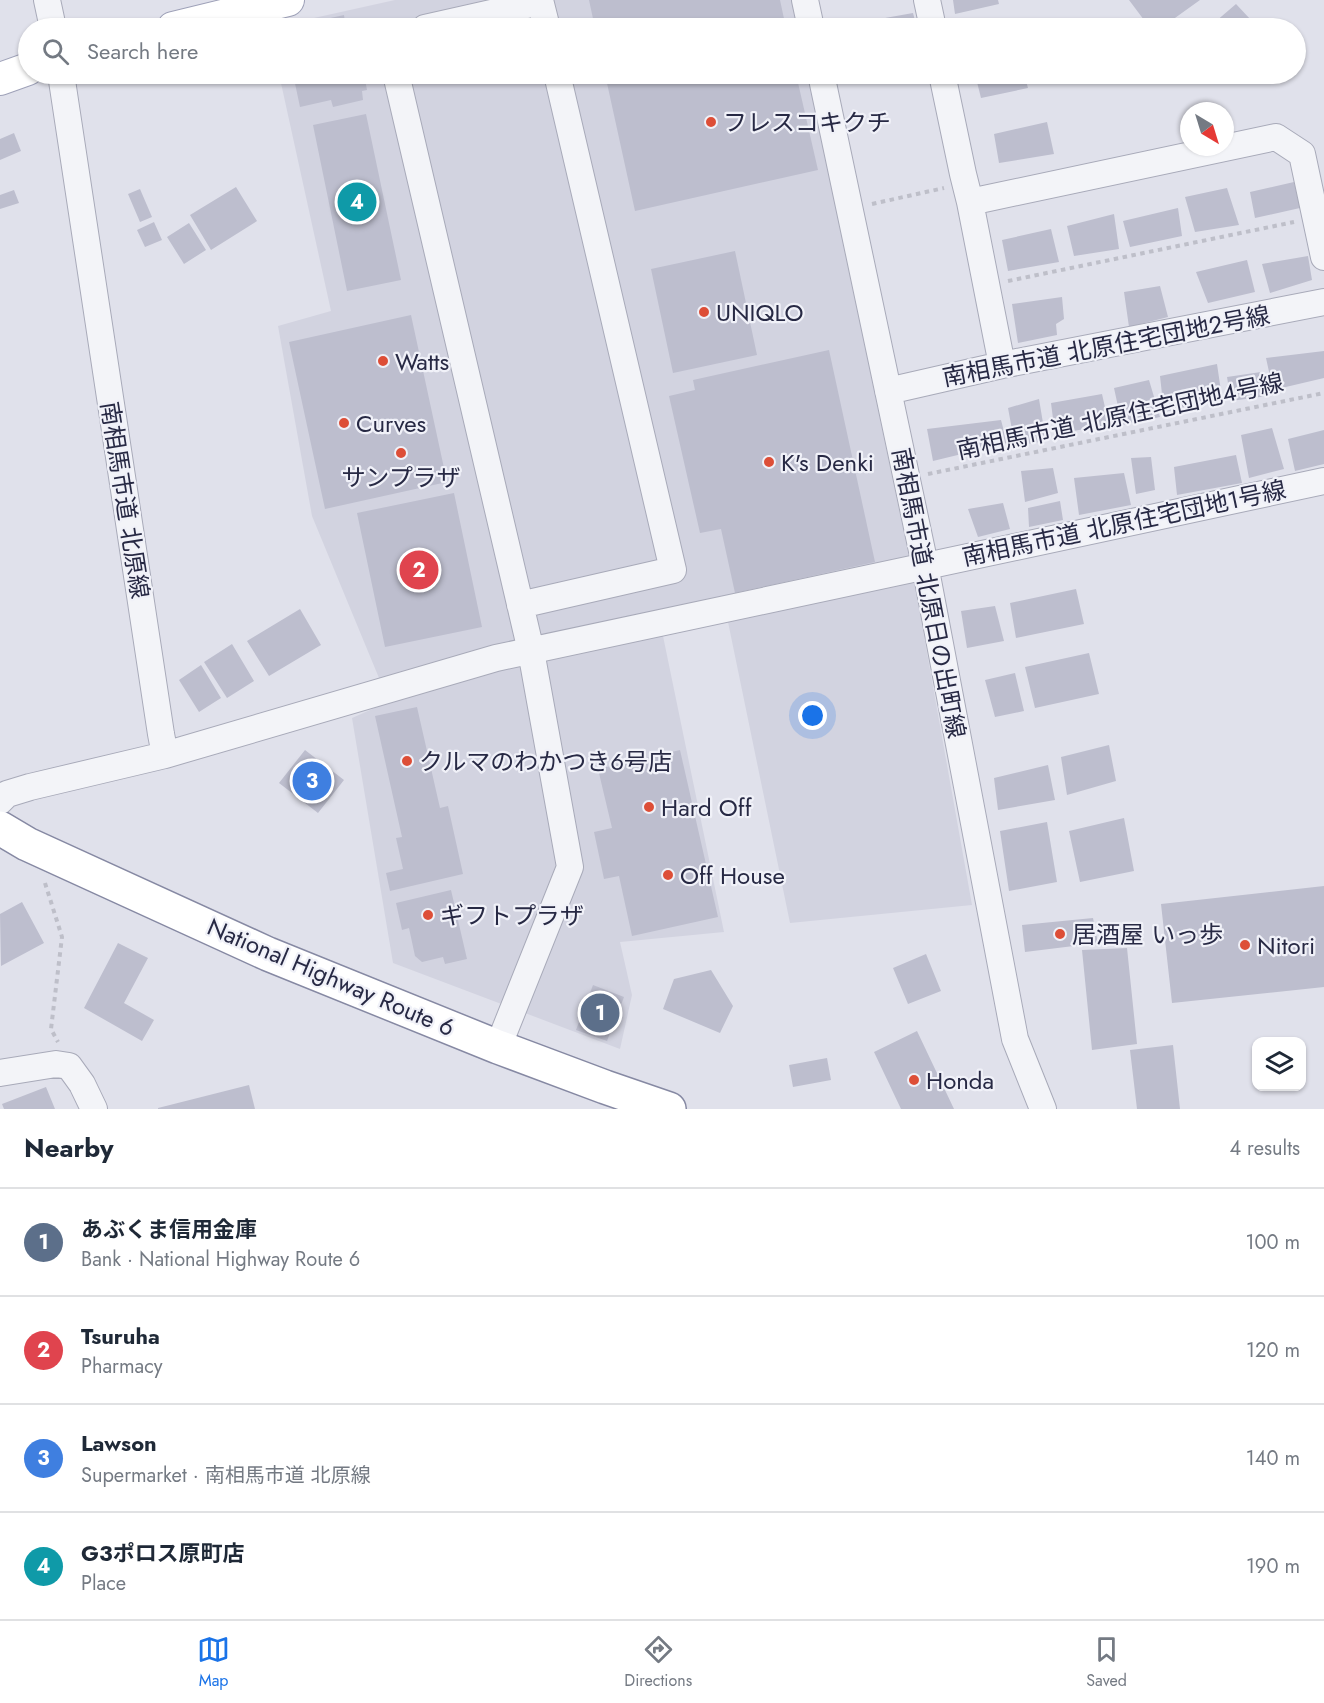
<!DOCTYPE html>
<html lang="en">
<head>
<meta charset="utf-8">
<style>
  :root { --surface:#fff; --page:#f6f6f7; --text:#1f2937; --muted:#747a83; --line:#e0e1e3; --accent:#1a73e8 }
  body { margin:0; font-family:Jost,"Noto Sans JP",sans-serif; background:var(--page); color:var(--text) }
  .controls { position:absolute; right:18px; bottom:18px; display:grid; overflow:hidden; border-radius:12px; box-shadow:0 2px 4px #0004 }
  .controls button { width:54px; height:54px; display:grid; place-items:center; padding:0; border:0; border-bottom:2px solid var(--line); background:var(--surface); color:var(--text); font:30px sans-serif }
  .compass { position:absolute; left:1180px; top:102px; width:54px; height:54px; border-radius:50%; background:var(--surface); box-shadow:0 2px 4px #0004; rotate:142deg }
  .you { position:absolute; left:813px; top:716px; width:21px; height:21px; margin:-15px; border:4px solid #fff; border-radius:50%; background:#1a73e8; box-shadow:0 0 0 9px #1a73e833 }
  .badge { display:grid; place-items:center; width:39px; height:39px; border-radius:50%; background:var(--accent); color:#fff; font-size:20px; font-weight:700 }
  .pin { position:absolute; translate:-50% -50%; border:3px solid #fff; box-shadow:0 2px 6px #0006 }
  .list { margin:0; padding:0; list-style:none }
  h2 { display:flex; justify-content:space-between; align-items:center; height:78px; margin:0; padding:0 24px; font-size:26px }
  h2 small { font-size:20px; font-weight:400; color:var(--muted) }
  .list li { display:grid; grid-template-columns:39px 1fr auto; gap:18px; align-items:center; box-sizing:border-box; height:108px; padding:0 24px; border-top:2px solid var(--line) }
  .list b { display:block; font-size:22px; white-space:nowrap }
  .list p { margin:0; font-size:20px; white-space:nowrap; color:var(--muted) }
  .list em { font-size:20px; font-style:normal; color:var(--muted) }
  .icon { flex:none; width:33px; height:33px; fill:none; stroke:currentColor; stroke-width:2; stroke-linecap:round; stroke-linejoin:round }
  .map { position:relative; flex:none; width:1324px; height:1109px; overflow:hidden }
  .search { position:absolute; background:var(--surface); box-shadow:0 2px 4px #0004; left:18px; right:18px; top:18px; height:66px; display:flex; align-items:center; gap:15px; box-sizing:border-box; padding:0 21px; border-radius:33px; color:var(--muted); font-size:22px }
  .sheet { height:510px; background:var(--surface) }
  nav { display:flex; justify-content:space-around; align-items:center; box-sizing:border-box; height:84px; border-top:2px solid var(--line); background:var(--surface); font-size:16px; color:var(--muted) }
  nav a { display:grid; justify-items:center; gap:3px }
  nav .on { color:var(--accent) }
  .map>svg:first-child { display:block }
  .built { fill:#d2d3e0 }
  .building { fill:#bdbece }
  .lines { fill:none; stroke-linecap:round; stroke-linejoin:round }
  .minor-casing { stroke:#a8aab9; stroke-width:28 }
  .major-casing { stroke:#9ea1b8; stroke-width:34 }
  .highway-casing { stroke:#8689a3; stroke-width:36 }
  .path { stroke:#bebfc9; stroke-width:4; stroke-dasharray:4.5 4.5; stroke-linecap:butt }
  .minor { stroke:#f3f4f8; stroke-width:26 }
  .major { stroke:#fff; stroke-width:32 }
  .highway { stroke:#fff; stroke-width:33 }
  .poi-dot { fill:#dd4e37; stroke:#f0f1f8; stroke-width:2 }
  .labels { text-anchor:middle; dominant-baseline:central; stroke-width:4.5; stroke-linejoin:round; paint-order:stroke }
  .poi-label { font-size:24px; fill:#272944; stroke:#f0f1f8; text-anchor:start }
  .street-label { font-size:24px; fill:#272944; stroke:#f0f1f8 }
</style>
</head>
<body>
<div class="map">
<svg width="1324" height="1109" viewBox="0 0 1324 1109">
  <rect width="100%" height="100%" fill="#e0e1eb"/>
  <path class="built" d="M395,0H793L799,28H269Z
    M279,74H808L916,591L972,905L790,923L728,622L663,636L724,932L620,942L632,995L620,1049L393,963L352,718L386,703L379,678L312,516L278,326L331,311Z"/>
  <path class="building" d="M589,0H780L786,28H595Z
    M953,0H998L999,4L955,14Z
    M1129,0H1200L1161,28H1150Z
    M1236,4L1251,20L1241,28H1208Z
    M913,13L917,28H858L857,23Z
    M344,15L345,22L352,20L354,28H286Z
    M293,74H364L367,90L362,91L363,100L333,107L331,100L300,107Z
    M605,74H796L818,170L635,211Z
    M975,74H1024L1028,88L981,98Z
    M366,114L401,280L347,291L313,125Z
    M1047,122L1054,154L999,163L994,134Z
    M14,133L21,151L0,160V139Z
    M1294,182L1300,208L1255,218L1250,192Z
    M236,187L257,221L211,250L190,215Z
    M1227,188L1239,225L1195,232L1185,197Z
    M140,189L152,217L140,222L128,194Z
    M14,190L19,203L0,209V195Z
    M1178,208L1182,236L1130,247L1123,221Z
    M1114,214L1119,249L1074,256L1067,226Z
    M154,222L162,240L145,247L137,230Z
    M189,223L206,250L184,264L167,237Z
    M1051,229L1059,262L1008,271L1002,240Z
    M735,251L757,355L673,373L651,269Z
    M1308,256L1312,280L1270,293L1262,264Z
    M1247,260L1255,292L1208,303L1196,272Z
    M1160,286L1168,317L1129,327L1124,292Z
    M1062,297L1064,319L1056,324L1057,335L1018,343L1012,304Z
    M411,315L447,482L325,509L289,342Z
    M829,350L875,562L735,593L721,529L700,533L669,396L695,390L693,380Z
    M1324,351V378L1273,390L1266,358Z
    M1217,364L1222,398L1164,412L1160,376Z
    M1261,372L1267,396L1231,401L1227,377Z
    M1149,380L1160,417L1122,425L1114,388Z
    M1102,394L1109,425L1055,434L1051,403Z
    M1039,399L1046,441L1015,446L1008,408Z
    M1001,420L1007,443L933,461L927,429Z
    M1272,428L1284,469L1249,478L1241,435Z
    M1324,430V464L1295,471L1288,439Z
    M1236,455L1242,483L1177,495L1174,467Z
    M1151,457L1155,490L1136,494L1131,458Z
    M1053,468L1058,493L1025,502L1021,471Z
    M1124,473L1131,505L1079,515L1074,478Z
    M454,493L482,627L385,647L357,513Z
    M1060,501L1063,520L1029,527L1028,508Z
    M1003,503L1010,529L978,537L968,509Z
    M1076,589L1084,624L1016,638L1010,603Z
    M995,606L1004,641L967,648L961,611Z
    M300,609L321,645L269,676L247,641Z
    M232,644L254,681L227,698L204,662Z
    M1089,653L1099,694L1035,708L1025,667Z
    M201,665L221,698L199,712L179,680Z
    M1015,673L1024,711L995,717L985,680Z
    M417,707L440,808L448,806L463,874L390,891L386,873L403,869L396,838L402,837L375,716Z
    M1109,745L1116,781L1067,795L1061,757Z
    M305,750L344,780L318,813L279,783Z
    M680,750L718,917L632,936L619,876L604,879L594,832L612,828L598,769Z
    M1048,765L1055,800L998,810L994,778Z
    M1124,818L1134,871L1080,882L1069,831Z
    M1047,822L1057,882L1009,891L1000,831Z
    M1324,886V987L1172,1003L1161,904Z
    M451,890L467,959L445,964L443,957L422,962L415,956L409,928L402,930L396,903Z
    M22,902L44,943L1,966L0,914Z
    M1093,918L1098,943L1025,952L1022,925Z
    M118,943L148,958L124,1003L154,1020L142,1041L84,1008Z
    M1127,948L1137,1044L1092,1050L1082,950Z
    M926,954L941,991L908,1004L893,968Z
    M711,970L733,1006L720,1033L663,1009L674,979Z
    M593,985L624,997L607,1041L576,1030Z
    M917,1031L954,1109H901L874,1052Z
    M1173,1045L1180,1109H1137L1130,1050Z
    M827,1058L831,1080L793,1087L789,1065Z
    M249,1085L255,1109H158V1108Z
    M46,1087L55,1109H4L2,1104Z"/>
  <g class="lines">
    <g class="minor-casing">
      <path id="minor" d="M47,0L53,28
        M540,0L547,28
        M805,0L811,28
        M927,0L933,28
        M425,28L540,2
        M396,74L531,651L570,867L498,1047
        M821,74L925,565L1015,1039L1043,1109
        M942,74L963,174L970,202L1002,365
        M970,202L1276,137L1302,154L1324,257
        M888,391L1002,365L1324,302
        M520,605L673,570L557,74
        M165,755L496,658L1324,481
        M0,801L7,794L30,787L165,755L161,734L61,74
        M0,1073L56,1064L69,1066L82,1084L94,1109"/>
    </g>
    <g class="major-casing">
      <path id="major" d="M173,28L288,0
        M0,79L28,69"/>
    </g>
    <g class="highway-casing">
      <path id="highway" d="M0,828L27,844L268,954L498,1047L605,1087L669,1109"/>
    </g>
    <path class="path" d="M872,204L944,188
      M1008,281L1294,222
      M928,474L1324,393
      M45,883L62,937L51,1029L58,1042"/>
    <use href="#minor" class="minor"/>
    <use href="#major" class="major"/>
    <use href="#highway" class="highway"/>
  </g>
  <g class="poi-dot">
    <circle cx="711" cy="122" r="6"/>
    <circle cx="704" cy="312" r="6"/>
    <circle cx="383" cy="361" r="6"/>
    <circle cx="344" cy="423" r="6"/>
    <circle cx="401" cy="453" r="6"/>
    <circle cx="769" cy="462" r="6"/>
    <circle cx="407" cy="761" r="6"/>
    <circle cx="649" cy="807" r="6"/>
    <circle cx="668" cy="875" r="6"/>
    <circle cx="428" cy="915" r="6"/>
    <circle cx="1060" cy="934" r="6"/>
    <circle cx="1245" cy="945" r="6"/>
    <circle cx="914" cy="1080" r="6"/>
  </g>
  <g class="labels">
    <g class="poi-label">
      <text x="723" y="122">フレスコキクチ</text>
      <text x="716" y="312">UNIQLO</text>
      <text x="395" y="361">Watts</text>
      <text x="356" y="423">Curves</text>
      <text x="781" y="462">K's Denki</text>
      <text x="401" y="477" text-anchor="middle">サンプラザ</text>
      <text x="419" y="761">クルマのわかつき6号店</text>
      <text x="661" y="807">Hard Off</text>
      <text x="680" y="875">Off House</text>
      <text x="440" y="915">ギフトプラザ</text>
      <text x="1072" y="934">居酒屋 いっ歩</text>
      <text x="1257" y="945">Nitori</text>
      <text x="926" y="1080">Honda</text>
    </g>
    <g class="street-label">
      <text transform="translate(1106 346) rotate(-11)">南相馬市道 北原住宅団地2号線</text>
      <text transform="translate(1120 416) rotate(-12)">南相馬市道 北原住宅団地4号線</text>
      <text transform="translate(125 500) rotate(81)">南相馬市道 北原線</text>
      <text transform="translate(1124 523) rotate(-12)">南相馬市道 北原住宅団地1号線</text>
      <text transform="translate(929 593) rotate(79)">南相馬市道 北原日の出町線</text>
      <text transform="translate(331 977) rotate(23)">National Highway Route 6</text>
    </g>
  </g>
</svg>
<div class="controls">
<button><svg class="icon" aria-label="layers" viewBox="0 0 24 24"><path d="M12 4l9 5-9 5-9-5zM3 14l9 5 9-5"/></svg></button>
</div>
<svg class="compass" viewBox="-18 -18 36 36"><path d="M0-13l5 13h-10z" fill="#e53935"/><path d="M0 13l5-13h-10z" fill="#747a83"/></svg>
<div class="you"></div>
<div class="pin badge" style="left:600px;top:1013px;background:#5c6f8a">1</div>
<div class="pin badge" style="left:419px;top:570px;background:#e0444e">2</div>
<div class="pin badge" style="left:312px;top:781px;background:#3f7fe0">3</div>
<div class="pin badge" style="left:357px;top:202px;background:#0f9aa8">4</div>
<div class="search"><svg class="icon" aria-label="search" viewBox="0 0 24 24"><circle cx="10" cy="10" r="6"/><path d="M15 15l6 6"/></svg>Search here</div>
</div>
<section class="sheet">
<h2>Nearby<small>4 results</small></h2>
<ul class="list">
<li><span class="badge" style="background:#5c6f8a">1</span><div><b>あぶくま信用金庫</b><p>Bank · National Highway Route 6</p></div><em>100 m</em></li>
<li><span class="badge" style="background:#e0444e">2</span><div><b>Tsuruha</b><p>Pharmacy</p></div><em>120 m</em></li>
<li><span class="badge" style="background:#3f7fe0">3</span><div><b>Lawson</b><p>Supermarket · 南相馬市道 北原線</p></div><em>140 m</em></li>
<li><span class="badge" style="background:#0f9aa8">4</span><div><b>G3ポロス原町店</b><p>Place</p></div><em>190 m</em></li>
</ul>
</section>
<nav>
<a class="on"><svg class="icon" aria-label="map" viewBox="0 0 24 24"><path d="M3 6l6-2 6 2 6-2v14l-6 2-6-2-6 2zM9 4v14M15 6v14"/></svg>Map</a>
<a><svg class="icon" aria-label="directions" viewBox="0 0 24 24"><path d="M12 3l9 9-9 9-9-9zM9 14v-3h6M13 9l2 2-2 2"/></svg>Directions</a>
<a><svg class="icon" aria-label="saved" viewBox="0 0 24 24"><path d="M7 4h10v16l-5-4-5 4z"/></svg>Saved</a>
</nav>
</body>
</html>
